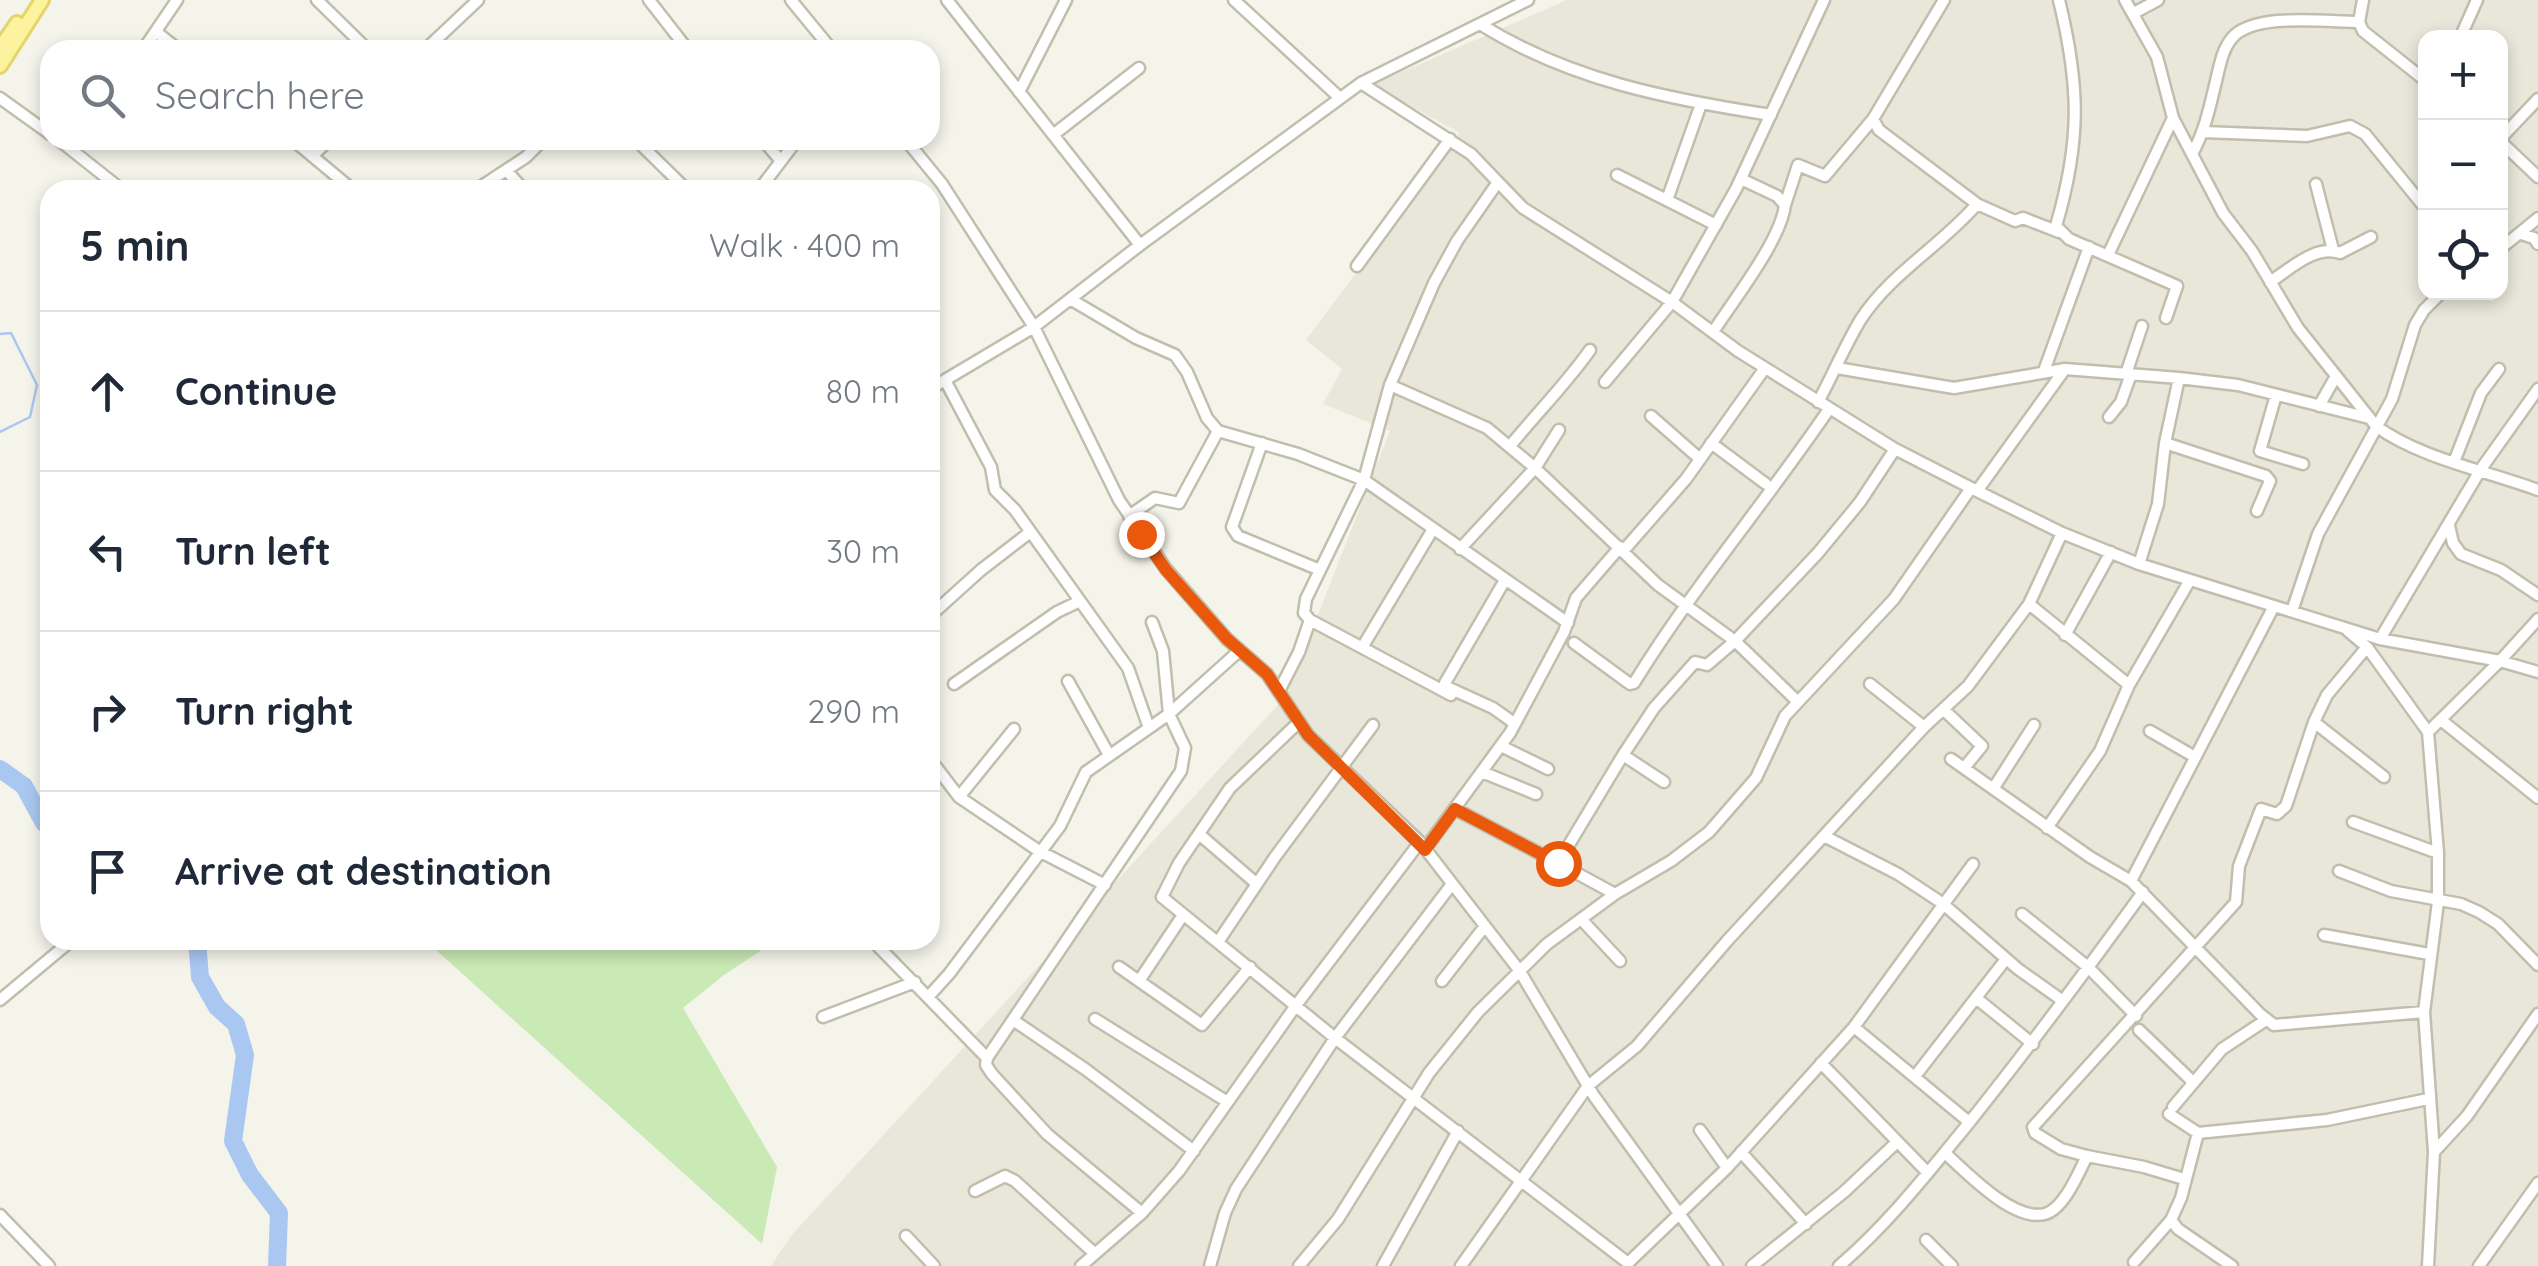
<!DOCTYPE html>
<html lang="en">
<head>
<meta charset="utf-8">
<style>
  :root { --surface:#fff; --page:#f2f2f3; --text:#1f2937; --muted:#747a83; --line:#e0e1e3 }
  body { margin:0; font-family:Quicksand,sans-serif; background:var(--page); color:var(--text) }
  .controls { position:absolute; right:30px; top:30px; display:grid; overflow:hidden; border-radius:20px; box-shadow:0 5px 15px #0003 }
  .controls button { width:90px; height:90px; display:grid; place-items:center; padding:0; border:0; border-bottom:2px solid var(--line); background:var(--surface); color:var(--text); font:50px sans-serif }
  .stop { position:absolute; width:30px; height:30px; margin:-22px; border:8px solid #ea580c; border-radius:50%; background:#fff }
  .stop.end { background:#ea580c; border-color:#fff; box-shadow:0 2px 10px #0008 }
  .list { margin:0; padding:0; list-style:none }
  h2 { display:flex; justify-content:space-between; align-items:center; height:130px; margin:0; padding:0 40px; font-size:42px }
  h2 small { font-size:32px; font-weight:400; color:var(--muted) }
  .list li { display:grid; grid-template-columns:65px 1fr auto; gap:30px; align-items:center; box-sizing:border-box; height:160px; padding:0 40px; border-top:2px solid var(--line) }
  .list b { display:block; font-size:38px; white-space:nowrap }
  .list em { font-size:32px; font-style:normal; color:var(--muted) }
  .icon { flex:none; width:55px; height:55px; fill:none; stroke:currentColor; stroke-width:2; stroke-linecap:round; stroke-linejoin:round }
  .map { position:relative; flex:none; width:2538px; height:1266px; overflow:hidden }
  .search { position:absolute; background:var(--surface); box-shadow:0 5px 15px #0003; left:40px; top:40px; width:900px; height:110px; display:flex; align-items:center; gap:25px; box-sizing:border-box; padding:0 35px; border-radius:30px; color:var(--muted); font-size:38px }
  .panel { position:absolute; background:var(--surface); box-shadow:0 5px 15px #0003; left:40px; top:180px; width:900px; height:770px; border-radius:30px }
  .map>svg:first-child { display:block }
  .residential { fill:#e9e7da; fill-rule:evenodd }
  .green { fill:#c9e9b5 }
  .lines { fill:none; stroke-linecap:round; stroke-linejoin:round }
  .stream { stroke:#a9c7f0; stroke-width:2.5 }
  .river { stroke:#a9c7f0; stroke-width:18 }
  .minor-casing { stroke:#c1beae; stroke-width:15 }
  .major-casing { stroke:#e3d46b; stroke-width:18 }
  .minor { stroke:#fff; stroke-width:10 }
  .major { stroke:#fdf29d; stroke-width:12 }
  .route { stroke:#ea580c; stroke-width:12 }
</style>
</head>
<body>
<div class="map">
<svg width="2538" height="1266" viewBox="0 0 2538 1266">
  <rect width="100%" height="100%" fill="#f5f4eb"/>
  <path class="residential" d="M1567,0H2538V1266H771L790,1237L1286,696L1390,431L1323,404L1342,369L1306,340L1460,133L1372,85ZM2426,38H2500V292H2426Z"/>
  <path class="green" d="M425,940H557L575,944L585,940H777L724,975L683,1008L777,1167L762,1244Z"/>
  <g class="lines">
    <path class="stream" d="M0,334L11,333L37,385L30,417L0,432"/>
    <path class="river" d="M0,769L24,786L44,823L50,827
      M197,940L200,977L217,1007L236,1024L245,1055L233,1141L250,1175L279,1213L277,1266"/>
    <g class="minor-casing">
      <path id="minor" d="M317,0L368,50
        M649,0L688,50
        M791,0L832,50
        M947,0L1140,245
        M1234,0L1340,98
        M2059,0C2080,86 2081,141 2056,226L2069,239L2177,286L2166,318
        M2125,0L2157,57L2173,118L2223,213L2252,251L2298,328L2376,426C2419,458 2487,471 2538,490
        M2363,0L2359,22L2363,31L2426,81
        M2134,13L2158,0
        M1480,24C1569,80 1668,99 1771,115
        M156,32L179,50
        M2460,38L2477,0
        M143,50L177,0
        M425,50L478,0
        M1361,83L1471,154L1523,208L1672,302L1738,351L1895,449L1977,491L2062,533L2139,564L2380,639L2500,661L2538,672
        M1019,92L1066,0
        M0,98L50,134
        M2203,132L2307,136L2350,126L2365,134L2426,209
        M1053,135L1139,68
        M2500,139L2538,99
        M59,140L122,190
        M293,140L353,190
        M636,140L687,190
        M763,140L781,161
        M906,140L942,184L1034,327L1119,500L1166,569L1227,639L1267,674L1308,735L1420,842L1519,970L1594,1096L1717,1266
        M2500,141L2538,177
        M2192,154C2205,131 2210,106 2216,81C2220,65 2222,50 2232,38C2254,12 2327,22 2359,22
        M312,156L329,140
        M506,170L524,190
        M1617,175L1716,225
        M2316,184L2333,250
        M476,190L526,157L543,140
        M759,190L797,140
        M1667,200L1701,104
        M1977,204L2015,221L2023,218L2059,232
        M1785,205L1798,165L1825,176L1873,119
        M2521,234L2534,238L2538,244
        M2500,249L2538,218
        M2108,255L2173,118
        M1357,266L1450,139
        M2270,282C2290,269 2316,244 2340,253L2371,237
        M1070,299L1136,338L1175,355L1187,372L1207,418L1218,431L1298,454L1364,480L1568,623
        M1713,332C1733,301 1781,240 1785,205L1777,196L1741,179
        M1837,368L1954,388L2065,369L2179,378L2238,385L2369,418
        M2044,371L2089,247
        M2126,374L2142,326
        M945,380L991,467L995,490L1015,510L1128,668L1149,728
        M1605,382L1672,302L1736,189L1824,0
        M1390,385L1487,428L1535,468L1658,585L1735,641L1818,553L1860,502L1895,449
        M930,389L1034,327L1140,245L1361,83L1528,0
        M2276,395L2260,451L2303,464
        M1818,402C1833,375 1845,345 1861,319C1891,273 1942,245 1977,204L1879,130L1873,119L1944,0
        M2319,406L2336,376
        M1651,416L1700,459
        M2109,417L2121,402L2131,374
        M1262,443L1232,527L1238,536L1320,570
        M1711,443L1766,484
        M2165,443L2266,476L2270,481L2257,511
        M1510,446C1537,413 1566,384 1590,350
        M2454,462L2481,393L2499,369
        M1977,491L2065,369
        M1129,516L1155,498L1179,503L1218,431
        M2449,526L2453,543L2461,554L2501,570L2538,595
        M1460,549L1535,468L1559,430
        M1624,550L1686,479L1765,368
        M2139,564L2158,504L2165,443L2179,378
        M1505,580L1445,683L1447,687L1493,708L1514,723
        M2029,604L2129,685
        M2292,611L2318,534L2392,399L2415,325L2424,310L2442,292
        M930,616L981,570L1029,533
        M1310,620L1451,695
        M2348,631L2367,647L2428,732L2438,853V902L2424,1012L2434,1152L2428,1266
        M2065,635L2111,552
        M2380,639L2481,469L2538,389
        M1574,643L1630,684L1634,683C1693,587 1766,502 1829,409
        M1363,646L1433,529
        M1068,681L1109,755
        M954,684L1057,612L1080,601
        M1870,684L1924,727
        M1279,691L1299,652L1310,620L1304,613L1306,599L1364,480L1390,385L1434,283L1457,241L1498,182
        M1944,710L1982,746L1964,768
        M2441,720L2538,798
        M1299,722L1230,788L1179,863L1162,897L1335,1038L1628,1263L1727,1168L1854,1027L1973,864
        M2314,722L2384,777
        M2150,731L2195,757
        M2428,732L2500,661L2538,619
        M1501,746L1548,769
        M1623,755L1654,708L1695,662L1707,665L1735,641L1797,701
        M930,759L959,797L1039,851L1105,885
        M1951,759L2090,857L2131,881L2260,1014L2274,1025L2424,1012
        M1482,772L1536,794
        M1993,789L2034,725
        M959,797L1014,729
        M1455,809L1558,863L1623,755L1664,782
        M2353,822L2438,853
        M2047,828L2100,751L2129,685L2190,580
        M1199,834L1257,884
        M1824,836L1898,874L1942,903L2018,969L2063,1001
        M1425,849L1510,733L1564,632L1576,598L1620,547
        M1558,863L1615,894
        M2339,871L2391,891L2461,904L2479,912L2498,924L2538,965
        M2131,881L2274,606
        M2022,914L2088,967L2136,1016
        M1581,919L1620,961
        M2324,935L2429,954
        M872,940L987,1058
        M1218,942L1275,857L1373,725
        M1119,967L1202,1025L1250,967
        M1139,981L1183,915
        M1442,981L1485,926
        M929,996L949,974L1060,826L1086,772L1169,714L1163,651L1152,622
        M1976,998L2033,1044
        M0,1000L72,940
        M823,1017L915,982
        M1095,1019L1226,1101
        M1013,1020L1085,1069L1194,1151
        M1854,1027L1969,1122
        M2139,1030L2192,1081
        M1821,1063L1928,1173
        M1916,1075L2006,959
        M2173,1107L2222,1049L2266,1020
        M2169,1114L2198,1133L2327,1120L2428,1099
        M1700,1130L1727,1168
        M2198,1133L2181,1198L2171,1220L2178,1229L2232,1266
        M1741,1152L1806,1224
        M2434,1152L2467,1116L2538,1014
        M1945,1153C1966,1172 2013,1222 2045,1214C2064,1209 2079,1172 2087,1156L2144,1167L2184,1179
        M2087,1156L2061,1149L2035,1133L2033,1127L2236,902L2239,866L2261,809L2277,814L2286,806L2314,722L2327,695L2367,647
        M975,1191L1005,1176L1015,1181L1093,1252
        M1142,1213L1047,1134L992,1074L986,1065L987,1058L1181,771L1185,748L1169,714L1239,651
        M0,1215L49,1266
        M906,1236L934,1266
        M1926,1240L1952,1266
        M2134,1262L2171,1220
        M1081,1266L1142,1213L1179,1171L1297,1004L1420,842
        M1210,1266L1225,1213L1236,1189L1335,1038L1452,884
        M1299,1266L1338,1219L1429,1073L1478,1012L1547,944L1615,894L1671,861L1709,832L1756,778L1785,716L1894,599L1971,488
        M1383,1266L1458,1131
        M1461,1266L1588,1086L1637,1046L1727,941L1924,727L1968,686L2029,604L2062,533
        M1752,1266L1844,1192L1896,1143
        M1839,1266C1888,1224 1927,1174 1968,1124C2028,1049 2086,971 2143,892
        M2479,1266L2538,1183"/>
    </g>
    <g class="major-casing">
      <path id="major" d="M0,48L17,23
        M0,66L42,0"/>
    </g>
    <use href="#minor" class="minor"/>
    <use href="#major" class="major"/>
  </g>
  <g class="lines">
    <path class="route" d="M1141,534L1166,570L1227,639L1267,674L1308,735L1425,850L1455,809L1558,863"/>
  </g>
</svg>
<div class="controls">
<button>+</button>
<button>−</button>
<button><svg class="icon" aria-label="locate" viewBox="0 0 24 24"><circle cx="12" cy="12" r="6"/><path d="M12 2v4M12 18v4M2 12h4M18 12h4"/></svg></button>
</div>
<div class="stop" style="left:1558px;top:863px"></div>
<div class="stop end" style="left:1141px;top:534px"></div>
<div class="search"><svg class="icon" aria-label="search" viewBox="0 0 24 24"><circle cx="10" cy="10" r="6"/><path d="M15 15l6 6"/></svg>Search here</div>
<section class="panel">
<h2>5 min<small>Walk · 400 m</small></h2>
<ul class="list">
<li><svg class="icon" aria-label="ahead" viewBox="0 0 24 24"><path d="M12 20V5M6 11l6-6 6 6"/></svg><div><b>Continue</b></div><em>80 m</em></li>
<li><svg class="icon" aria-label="left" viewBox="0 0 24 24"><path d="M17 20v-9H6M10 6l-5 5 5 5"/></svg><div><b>Turn left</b></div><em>30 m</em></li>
<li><svg class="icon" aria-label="right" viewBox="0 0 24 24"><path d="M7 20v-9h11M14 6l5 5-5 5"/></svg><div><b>Turn right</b></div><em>290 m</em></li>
<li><svg class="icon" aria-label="arrive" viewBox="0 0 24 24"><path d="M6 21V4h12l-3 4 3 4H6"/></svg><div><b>Arrive at destination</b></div></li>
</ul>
</section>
</div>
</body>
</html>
